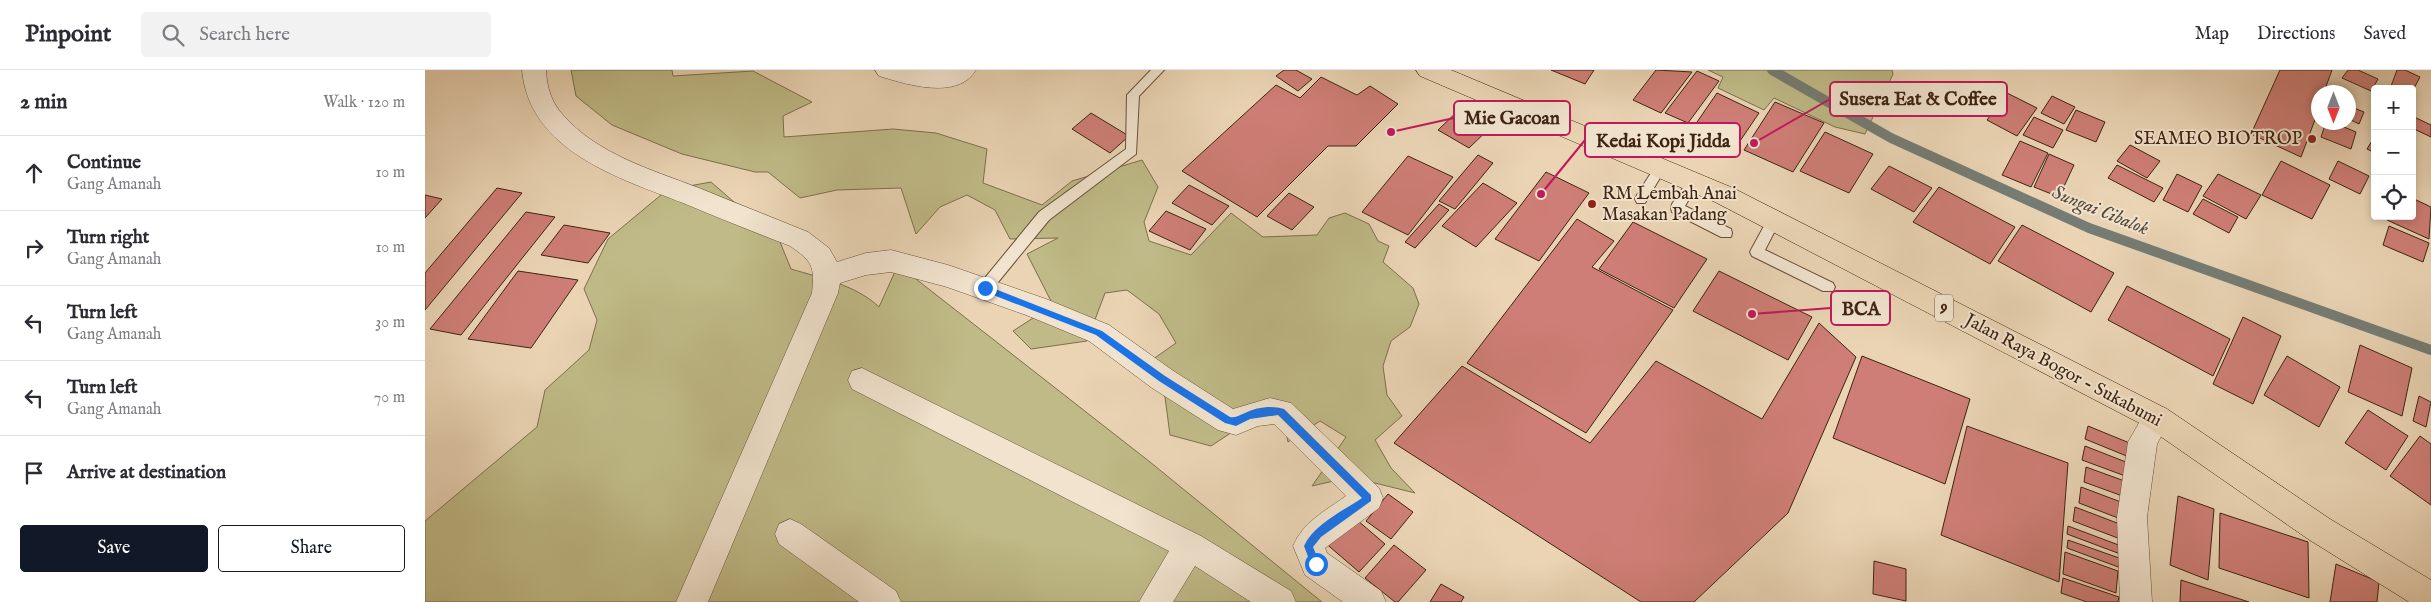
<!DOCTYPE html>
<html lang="en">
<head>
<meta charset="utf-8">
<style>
  :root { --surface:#fff; --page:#f2f2f3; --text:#2b2b33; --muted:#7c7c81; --line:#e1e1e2; --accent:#111827 }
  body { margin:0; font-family:"IM FELL English",serif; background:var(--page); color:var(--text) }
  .controls { position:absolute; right:15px; top:15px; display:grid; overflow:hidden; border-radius:5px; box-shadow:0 2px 8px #0003 }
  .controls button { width:45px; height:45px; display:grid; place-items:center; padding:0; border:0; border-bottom:1px solid var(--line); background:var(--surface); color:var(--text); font:25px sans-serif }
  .compass { position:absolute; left:1886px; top:15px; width:45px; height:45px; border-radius:50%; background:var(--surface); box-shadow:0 2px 8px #0003; rotate:180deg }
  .stop { position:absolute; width:15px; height:15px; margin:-11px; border:4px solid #1a73e8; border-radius:50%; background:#fff }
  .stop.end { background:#1a73e8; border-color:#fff; box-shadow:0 1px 5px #0008 }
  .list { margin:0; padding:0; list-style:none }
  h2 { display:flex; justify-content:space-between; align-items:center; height:65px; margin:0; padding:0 20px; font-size:21px }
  h2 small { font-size:16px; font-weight:400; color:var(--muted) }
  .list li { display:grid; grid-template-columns:32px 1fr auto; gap:15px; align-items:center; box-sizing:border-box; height:75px; padding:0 20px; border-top:1px solid var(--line) }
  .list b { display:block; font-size:19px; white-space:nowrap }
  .list p { margin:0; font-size:16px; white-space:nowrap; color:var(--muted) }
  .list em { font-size:16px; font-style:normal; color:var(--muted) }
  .actions { display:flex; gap:10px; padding:15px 20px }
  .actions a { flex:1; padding:11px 0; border:1px solid var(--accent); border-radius:5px; text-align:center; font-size:18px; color:var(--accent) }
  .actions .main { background:var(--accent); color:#fff }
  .icon { flex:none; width:28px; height:28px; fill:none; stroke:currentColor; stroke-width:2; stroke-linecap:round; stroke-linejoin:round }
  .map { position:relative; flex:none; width:2006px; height:532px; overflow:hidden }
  header { display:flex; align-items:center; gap:30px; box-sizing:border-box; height:70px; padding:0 25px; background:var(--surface); border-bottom:1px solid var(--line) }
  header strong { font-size:24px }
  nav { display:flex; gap:28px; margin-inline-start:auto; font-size:18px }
  .search { width:350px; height:45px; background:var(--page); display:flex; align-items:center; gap:12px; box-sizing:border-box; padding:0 18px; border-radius:5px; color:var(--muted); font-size:19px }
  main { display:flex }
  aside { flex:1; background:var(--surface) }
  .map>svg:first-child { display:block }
  .green { fill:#bfba87; stroke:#7e6f4c }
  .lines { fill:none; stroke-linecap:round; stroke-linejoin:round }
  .stream { stroke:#757c74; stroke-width:10 }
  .building { fill:#ce7e76; stroke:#3e2411 }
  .lane-casing { stroke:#69503a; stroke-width:2 }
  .street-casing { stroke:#69503a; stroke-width:1 }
  .highway-casing { stroke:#3e2411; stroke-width:1 }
  .lane { fill:#f1e3ce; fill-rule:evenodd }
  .street { fill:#f1e3ce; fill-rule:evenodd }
  .highway { fill:#ead4b4; fill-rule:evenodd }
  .route { fill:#1a73e8 }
  .poi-dot { fill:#8f2418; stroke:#f1e3ce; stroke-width:2 }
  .labels { text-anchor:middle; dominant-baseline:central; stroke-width:4; stroke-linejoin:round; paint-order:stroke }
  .shield { fill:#f1e3ce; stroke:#745d4a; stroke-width:1 }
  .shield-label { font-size:16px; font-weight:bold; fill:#3e2411 }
  .poi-label { font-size:18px; fill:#3e2411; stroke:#f1e3ce; text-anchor:end }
  .street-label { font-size:18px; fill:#3e2411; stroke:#f1e3ce }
  .water-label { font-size:19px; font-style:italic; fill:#55493a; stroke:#f1e3ce }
  .leader { fill:none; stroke:#c2185b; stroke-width:2 }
  .callout-dot { fill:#c2185b; stroke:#f1e3ce; stroke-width:2 }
  .callout { fill:#f1e3ce; stroke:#c2185b; stroke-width:2 }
  .callout-label { font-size:19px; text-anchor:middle; font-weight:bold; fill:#3e2411 }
</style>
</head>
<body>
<header>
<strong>Pinpoint</strong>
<div class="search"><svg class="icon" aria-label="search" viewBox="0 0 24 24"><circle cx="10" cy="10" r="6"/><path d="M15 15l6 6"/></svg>Search here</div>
<nav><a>Map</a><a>Directions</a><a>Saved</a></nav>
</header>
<main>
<aside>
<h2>2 min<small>Walk · 120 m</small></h2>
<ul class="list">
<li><svg class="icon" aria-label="ahead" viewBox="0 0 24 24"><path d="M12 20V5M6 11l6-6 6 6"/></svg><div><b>Continue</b><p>Gang Amanah</p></div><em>10 m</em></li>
<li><svg class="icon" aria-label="right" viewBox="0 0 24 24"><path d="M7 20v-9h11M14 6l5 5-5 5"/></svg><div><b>Turn right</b><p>Gang Amanah</p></div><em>10 m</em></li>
<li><svg class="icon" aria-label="left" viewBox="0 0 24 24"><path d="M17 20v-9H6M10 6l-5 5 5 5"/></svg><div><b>Turn left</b><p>Gang Amanah</p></div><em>30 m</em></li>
<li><svg class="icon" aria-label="left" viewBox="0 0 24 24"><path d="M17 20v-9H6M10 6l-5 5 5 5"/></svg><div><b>Turn left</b><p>Gang Amanah</p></div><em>70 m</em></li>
<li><svg class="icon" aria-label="arrive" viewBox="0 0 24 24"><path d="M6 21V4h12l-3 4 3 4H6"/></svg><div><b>Arrive at destination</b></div></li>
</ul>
<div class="actions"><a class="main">Save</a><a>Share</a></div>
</aside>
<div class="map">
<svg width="2006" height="532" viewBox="0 0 2006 532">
  <rect width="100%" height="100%" fill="#ead4b4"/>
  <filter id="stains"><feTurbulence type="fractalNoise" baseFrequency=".004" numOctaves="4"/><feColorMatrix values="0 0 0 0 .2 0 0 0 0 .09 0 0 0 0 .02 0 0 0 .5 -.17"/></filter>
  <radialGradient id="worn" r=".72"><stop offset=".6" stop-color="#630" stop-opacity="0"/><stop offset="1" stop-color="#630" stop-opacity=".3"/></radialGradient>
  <path class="green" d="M146,0H247L248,6L328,1L387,32L358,46L359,67L468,59L511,63L562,79L558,113L617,135L647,111L717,90L733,117L719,152L724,171L766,185L806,143L838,167L892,165L904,148L920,143L944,154L953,171L964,176L958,192L988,218L994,234L985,257L966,271L958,296L962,325L977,346L950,370L966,398L990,423L926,407L887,416L921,367L895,351L863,372L857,345L827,349L786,376L745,365L740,327L721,294L751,273L734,244L702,220L680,223L662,271L606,279L588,261L628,235L602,184L633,168L585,169L570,140L542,125L515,137L491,164L476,118L412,120L375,128L343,102H330L257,84L187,55L151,26Z
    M1283,0H1467L1468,4L1440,64L1410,57L1349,28L1339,40L1293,18L1298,7Z
    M286,112L355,172L366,199C396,208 431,215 454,237L473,195L725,392L897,532H0V451L112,357L120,320L164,280L172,250L159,219L183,169L242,120Z"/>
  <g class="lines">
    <path class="stream" d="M1347,0L1466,68L1664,158L2006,280"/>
  </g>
  <path class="building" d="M859,0H871L887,9L873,21L851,6Z
    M1126,0H1169L1160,14Z
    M1231,0L1267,2L1236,43L1208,30Z
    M1855,0H1907L1899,22H1894V39L1876,87L1826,64Z
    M1923,0H1933L1953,9L1946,21L1917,8Z
    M1972,0H1980L1995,7L1987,22V19H1965Z
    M1272,1L1294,11L1263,53L1240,43Z
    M896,7L932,25L945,16L973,34L931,76H903L832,147L757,101L851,15L875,28Z
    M1292,23L1334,43L1313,74L1270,55Z
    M1582,23L1612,38L1592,66L1562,50Z
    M1627,26L1650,37L1639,54L1616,43Z
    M1350,32L1399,53L1368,102L1319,80Z
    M1038,36L1069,54L1044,78L1013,60Z
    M1924,36L1939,42L1934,54L1924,49Z
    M1651,40L1680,52L1671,72L1641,60Z
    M666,43L704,66L685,83L647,59Z
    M1987,46L2006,55V67L1987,58Z
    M1609,47L1638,60L1628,78L1598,65Z
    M1901,52H1907L1931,62L1926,79L1896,67Z
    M1400,62L1448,84L1424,123L1375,101Z
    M1950,66V83L1942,79Z
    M1595,71L1623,83L1606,117L1577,105Z
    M1705,75L1735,91L1722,108L1692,91Z
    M1624,84L1649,95L1634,127L1609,117Z
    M1053,85L1068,93L1030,139L1014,131Z
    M983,86L1028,107L983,165L937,142Z
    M1856,91L1905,115L1887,149L1837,125Z
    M1913,91L1944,106L1935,124L1904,109Z
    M1692,95L1738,118L1729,132L1683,108Z
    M1464,96L1507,118L1489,142L1446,119Z
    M1121,102L1164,123L1114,191L1070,169Z
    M1752,104L1777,116L1763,142L1738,130Z
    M1793,104L1836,125L1821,149L1778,126Z
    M1058,113L1092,133L1051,177L1017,156Z
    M764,115L804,136L787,155L747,133Z
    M1514,117L1590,157L1565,194L1488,152Z
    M72,118L97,123L0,240V203Z
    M864,123L889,137L867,160L842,146Z
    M0,125L17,129L0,148Z
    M1987,128L2006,137L2004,169L1962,150L1963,146H1987Z
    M1778,129L1813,147L1804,163L1768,144Z
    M1014,134L1024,140L990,178L980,172Z
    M741,141L781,159L765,180L724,161Z
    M101,142L130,147L36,265L5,259Z
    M1152,149L1189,171L1167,197L1248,240L1161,363L1042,293Z
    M1208,152L1282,189L1249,238L1174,199Z
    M139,155L185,163L163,193L116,185Z
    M1597,155L1689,203L1666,242L1573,191Z
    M1964,156L2004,173L1998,192L1958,175Z
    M93,201L153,210L106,278L43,269Z
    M1294,201L1387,247L1363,290L1268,241Z
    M1702,216L1805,269L1788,306L1683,250Z
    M1818,247L1856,266L1828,334L1788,314Z
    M1394,253L1431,287L1363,443L1269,532H1216L969,373L1037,296L1165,373L1231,291L1337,349Z
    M1935,275L1987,298L1977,346L1923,322Z
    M1437,286L1545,329L1520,414L1408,368Z
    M1862,286L1915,317L1894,357L1839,325Z
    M1994,326L2006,332L2001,357L1988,351Z
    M1943,340L1983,366L1961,400L1920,373Z
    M1542,356L1643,393L1634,512L1516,465Z
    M1663,356L1707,374L1704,387L1660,369Z
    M1995,366L2006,374V435L1965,406Z
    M1660,376L1706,394L1703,407L1657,390Z
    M1661,397L1705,413L1703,428L1659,412Z
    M1656,417L1704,435L1701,451L1654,433Z
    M963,424L988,442L966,469L941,451Z
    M1753,426L1789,439L1783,510L1745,495Z
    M1650,437L1700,456L1698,470L1648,451Z
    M1795,443L1883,472L1884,528L1794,498Z
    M925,444L960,474L934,502L898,471Z
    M1643,456L1699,477L1698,485L1642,464Z
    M1643,470L1697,489L1696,498L1642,478Z
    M969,475L1001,500L973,532H970L940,508Z
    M1640,482L1693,501L1691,523L1638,504Z
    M1449,491L1481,499V531L1448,524Z
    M1911,494L1954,512L1952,532H1905Z
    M1638,508L1694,527L1693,532H1662L1636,523Z
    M1756,510L1824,532H1755Z
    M1016,514L1039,527L1036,532H1005Z"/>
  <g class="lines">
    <g class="lane-casing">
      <path id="lane" d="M726,0H739L714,26L711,84L624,150L565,222H555L553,218L555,214L614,142L701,79L702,25Z
        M1235,93L1241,98L1239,101L1220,133H1212L1210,129L1212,125L1231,95Z
        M1268,107L1274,112L1260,136L1306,159L1307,163L1306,167H1296L1247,142L1246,138L1247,134L1264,109Z
        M1349,146L1355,151L1340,180L1408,213L1410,217L1408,221H1398L1327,186L1325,182L1327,178L1344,147Z"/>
    </g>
    <g class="street-casing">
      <path id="street" d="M97,0H121C122,17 126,32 138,45C172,84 227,100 274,118C310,133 347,147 383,162L404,178L412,192L441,183L466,180L523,195L621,229L684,255L747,300L808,339L845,328L866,333L954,418L958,428L954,438L900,478L902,483L956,521L961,532H918L880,505L868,476C878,452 900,441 921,426L849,354L833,356L811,365L793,360L727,318L664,271L601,245L522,217L466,202L441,205L415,213L413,223L283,532H251L387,223C390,196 387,191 365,176C329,162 294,148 258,133C194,108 104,81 97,0Z
        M450,0H551C533,31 480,14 454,6Z
        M437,298L776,466L866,521L871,532H826L770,496L748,532H714L744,481L427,319L423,310L427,301Z
        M1732,335L1742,339L1746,348L1732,374L1722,447L1727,532H1695L1692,447L1703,372L1722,339Z
        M365,449L376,454L471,521L476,532H434L354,474L350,464L354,454Z"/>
    </g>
    <g class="highway-casing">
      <path id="highway" d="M991,0H1026L1308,118L1742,339L1905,449L2006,510V532H1984L1883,469L1722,357L1290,132L995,6Z"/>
    </g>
    <use href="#lane" class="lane"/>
    <use href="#street" class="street"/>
    <use href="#highway" class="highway"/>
  </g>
  <path class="route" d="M560,215L677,261L740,306L805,347C812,348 814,345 820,343C831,337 848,335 859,339L946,425V431L896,467L888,477L895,494L894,497H887L879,476C889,454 918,441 937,428L853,345L825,349L811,356L800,353L734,311L671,265L558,221L556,218Z"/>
  <g class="poi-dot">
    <circle cx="1887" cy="69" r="5"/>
    <circle cx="1167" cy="134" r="5"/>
  </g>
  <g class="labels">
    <rect class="shield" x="1510" y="224.5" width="18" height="27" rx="4"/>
    <g class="shield-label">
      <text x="1519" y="238">9</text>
    </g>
    <g class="poi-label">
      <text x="1877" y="69">SEAMEO BIOTROP</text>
      <text x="1177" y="124" text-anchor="start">RM Lembah Anai<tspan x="1177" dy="21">Masakan Padang</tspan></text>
    </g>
    <g class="street-label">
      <text transform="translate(1638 301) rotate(28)">Jalan Raya Bogor - Sukabumi</text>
    </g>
    <g class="water-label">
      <text transform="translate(1675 141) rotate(22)">Sungai Cibalok</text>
    </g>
  </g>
  <path class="leader" d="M1329 73L1405 29M966 62L1029 48M1116 124L1160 70M1327 244L1406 238"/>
  <g class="callout-dot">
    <circle cx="1329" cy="73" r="5"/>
    <circle cx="966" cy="62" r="5"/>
    <circle cx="1116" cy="124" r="5"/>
    <circle cx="1327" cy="244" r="5"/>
  </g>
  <g class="callout">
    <rect x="1405" y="12" width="177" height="34" rx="5"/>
    <rect x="1029" y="31" width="116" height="34" rx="5"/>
    <rect x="1160" y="53" width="155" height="34" rx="5"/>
    <rect x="1406" y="221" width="59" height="34" rx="5"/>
  </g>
  <g class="callout-label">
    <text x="1493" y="35">Susera Eat &amp; Coffee</text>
    <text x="1087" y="54">Mie Gacoan</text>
    <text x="1238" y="77">Kedai Kopi Jidda</text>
    <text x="1436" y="245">BCA</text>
  </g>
  <rect width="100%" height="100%" filter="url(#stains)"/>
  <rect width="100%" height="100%" fill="url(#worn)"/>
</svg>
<div class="controls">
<button>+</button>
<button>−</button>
<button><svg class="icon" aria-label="locate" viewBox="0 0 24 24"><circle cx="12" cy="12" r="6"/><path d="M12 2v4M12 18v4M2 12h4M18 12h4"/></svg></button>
</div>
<svg class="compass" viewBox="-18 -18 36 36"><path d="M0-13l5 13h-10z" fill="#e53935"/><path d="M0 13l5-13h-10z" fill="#7c7c81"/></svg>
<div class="stop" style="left:891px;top:494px"></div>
<div class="stop end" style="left:560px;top:218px"></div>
</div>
</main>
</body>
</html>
